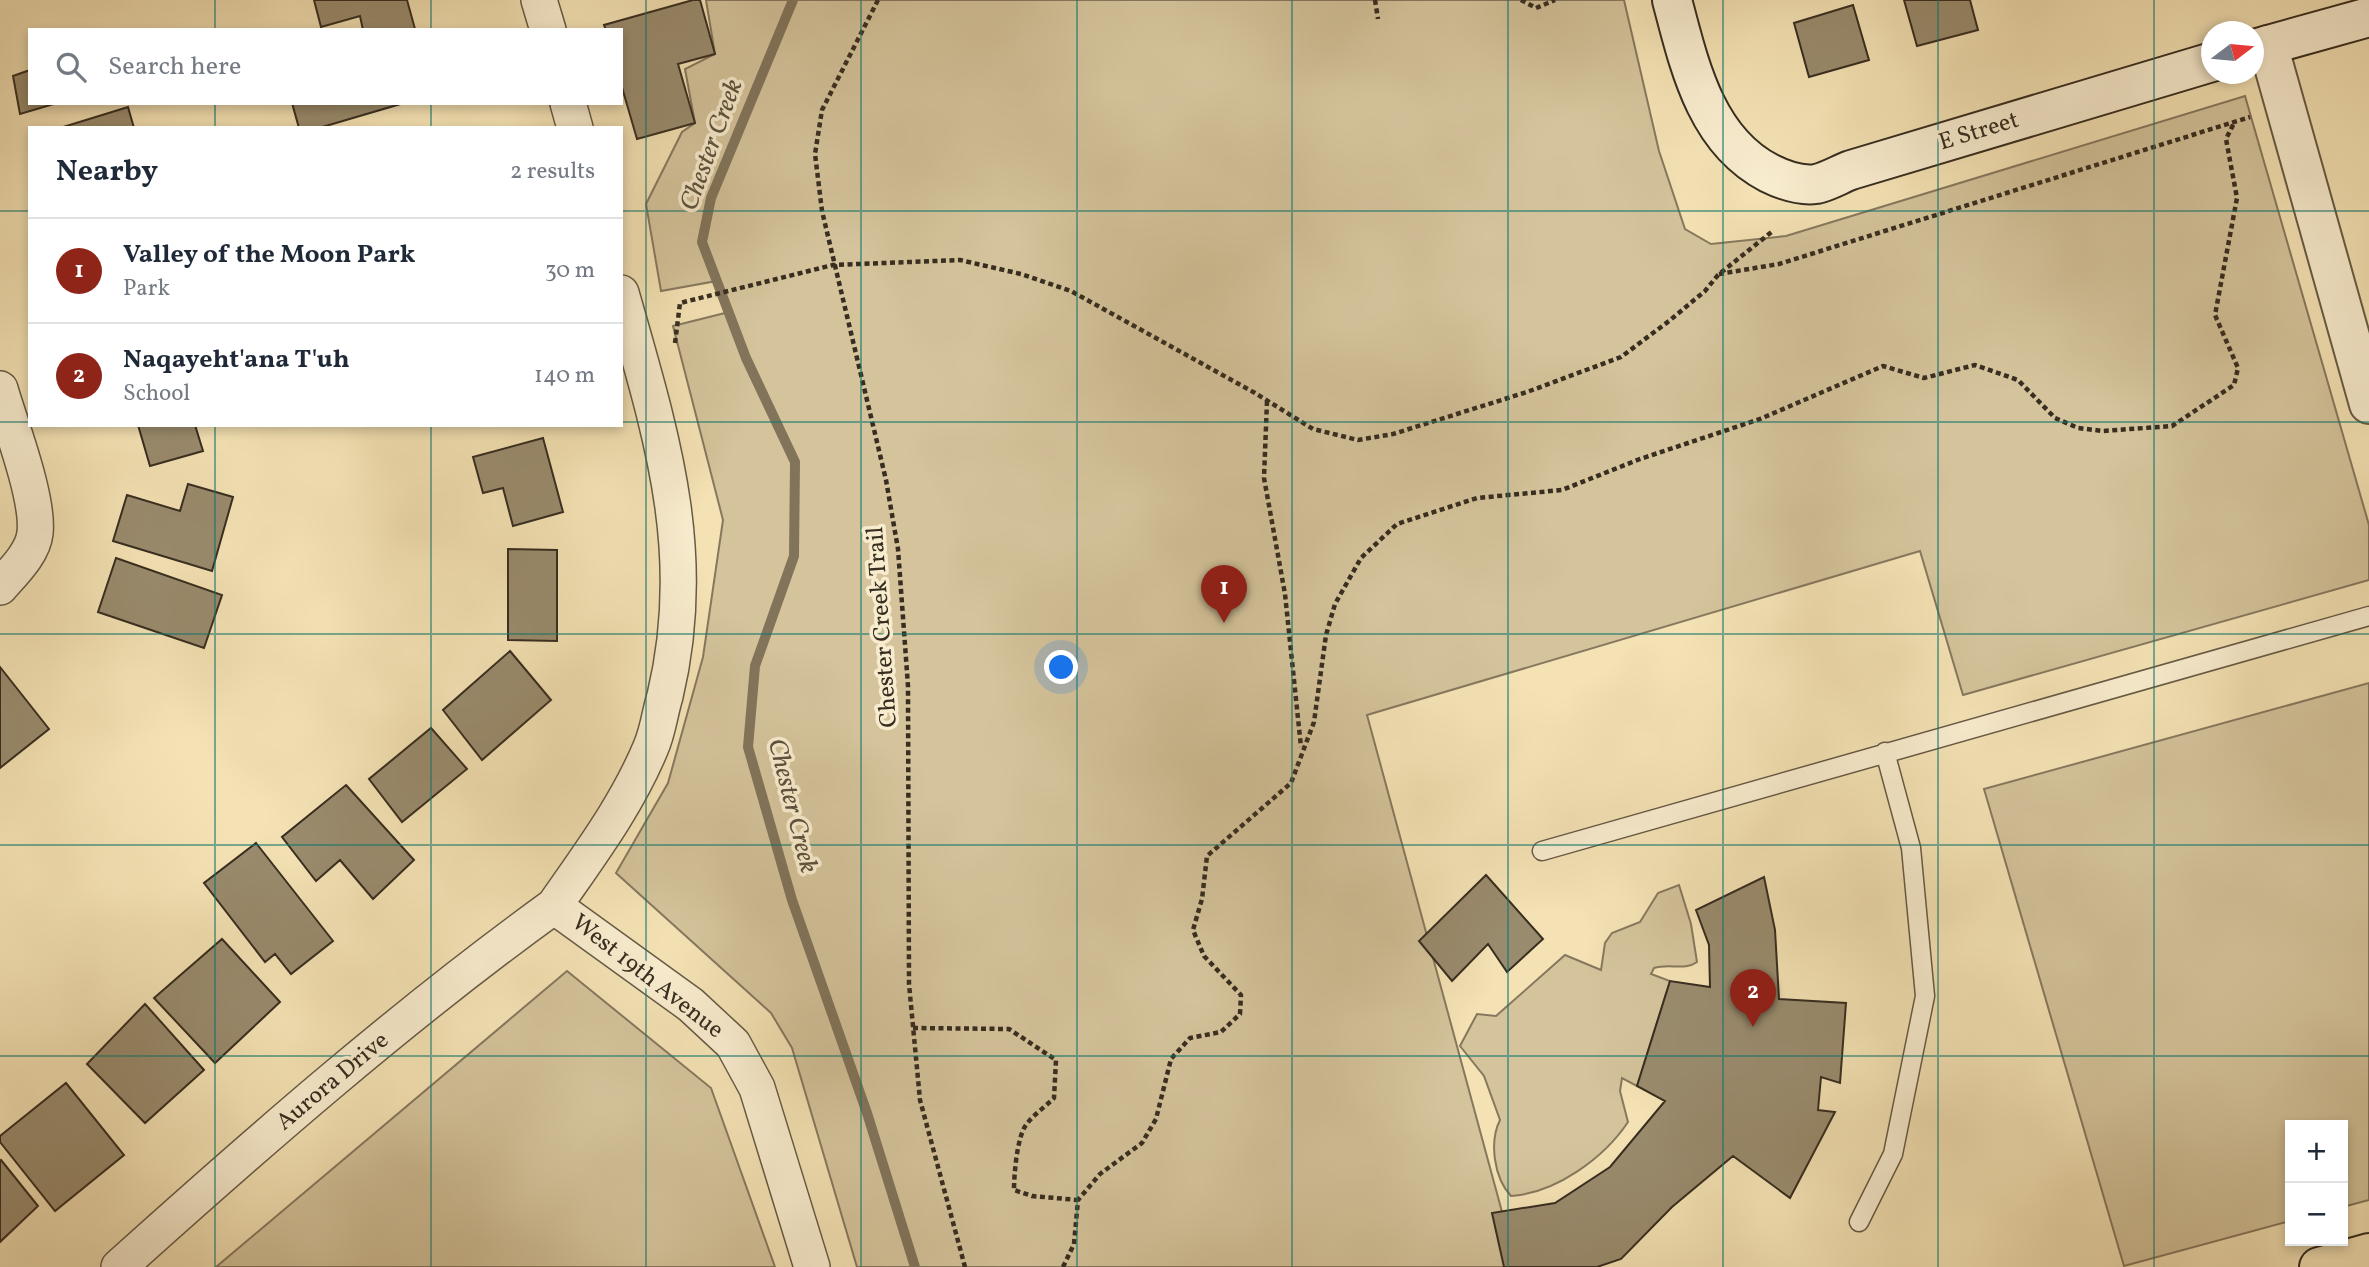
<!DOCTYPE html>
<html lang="en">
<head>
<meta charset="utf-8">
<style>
  :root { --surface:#fff; --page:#f2f2f3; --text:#1f2937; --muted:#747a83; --line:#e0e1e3; --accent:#8f2418 }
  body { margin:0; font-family:Vollkorn,serif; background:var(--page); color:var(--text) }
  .controls { position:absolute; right:21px; bottom:21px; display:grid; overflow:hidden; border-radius:0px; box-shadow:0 4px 10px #0003 }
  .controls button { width:63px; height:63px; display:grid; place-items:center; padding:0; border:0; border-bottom:2px solid var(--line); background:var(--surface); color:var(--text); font:35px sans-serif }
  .compass { position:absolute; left:2201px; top:21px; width:63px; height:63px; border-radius:50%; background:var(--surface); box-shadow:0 4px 10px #0003; rotate:74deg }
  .you { position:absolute; left:1062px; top:668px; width:24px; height:24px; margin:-18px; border:5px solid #fff; border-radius:50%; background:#1a73e8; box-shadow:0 0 0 10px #1a73e833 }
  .badge { display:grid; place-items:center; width:46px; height:46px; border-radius:50%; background:var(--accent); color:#fff; font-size:23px; font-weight:700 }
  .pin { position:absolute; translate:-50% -58px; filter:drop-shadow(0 2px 4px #0008) }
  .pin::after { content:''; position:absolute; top:37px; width:24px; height:21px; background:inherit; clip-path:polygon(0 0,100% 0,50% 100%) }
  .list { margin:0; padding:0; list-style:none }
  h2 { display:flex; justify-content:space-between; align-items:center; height:91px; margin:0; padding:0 28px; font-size:30px }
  h2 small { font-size:23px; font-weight:400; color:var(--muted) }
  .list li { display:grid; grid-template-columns:46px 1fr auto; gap:21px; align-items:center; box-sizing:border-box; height:105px; padding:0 28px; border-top:2px solid var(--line) }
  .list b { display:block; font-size:26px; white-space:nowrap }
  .list p { margin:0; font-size:23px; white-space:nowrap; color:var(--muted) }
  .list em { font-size:23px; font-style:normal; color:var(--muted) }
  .icon { flex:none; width:38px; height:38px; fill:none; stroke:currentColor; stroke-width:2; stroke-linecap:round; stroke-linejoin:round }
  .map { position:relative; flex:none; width:2369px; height:1267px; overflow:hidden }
  .search { position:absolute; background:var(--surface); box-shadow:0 4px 10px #0003; left:28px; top:28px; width:595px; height:77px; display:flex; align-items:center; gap:18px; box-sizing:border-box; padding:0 24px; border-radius:0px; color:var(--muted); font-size:26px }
  .panel { position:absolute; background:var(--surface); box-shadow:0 4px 10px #0003; left:28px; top:126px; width:595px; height:301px; border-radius:0px }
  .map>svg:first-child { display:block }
  .green { fill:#d4c39b; stroke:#86785e; stroke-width:2 }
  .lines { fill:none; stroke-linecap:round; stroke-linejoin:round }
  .stream { stroke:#82745b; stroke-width:10 }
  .building { fill:#998b6d; stroke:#372d20; stroke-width:2 }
  .service-casing { stroke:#665a45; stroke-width:21 }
  .minor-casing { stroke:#665a45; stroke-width:38 }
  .tertiary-casing { stroke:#665a45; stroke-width:42 }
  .secondary-casing { stroke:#372d20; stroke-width:42 }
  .primary-casing { stroke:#372d20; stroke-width:42 }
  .path { stroke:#372d20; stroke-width:4.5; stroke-dasharray:5 3.5; stroke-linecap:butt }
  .service { stroke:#f8ecce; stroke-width:18 }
  .minor { stroke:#f8ecce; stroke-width:35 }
  .tertiary { stroke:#f8ecce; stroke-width:38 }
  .secondary { stroke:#f8ecce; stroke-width:38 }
  .primary { stroke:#f4e2b4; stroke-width:38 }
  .grid { fill:none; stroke:#0f766e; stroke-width:2; stroke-opacity:0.55 }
  .labels { text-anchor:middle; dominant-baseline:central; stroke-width:7; stroke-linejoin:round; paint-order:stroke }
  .street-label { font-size:24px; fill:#372d20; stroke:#f8ecce }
  .water-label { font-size:26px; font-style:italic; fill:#5c513d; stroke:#f8ecce }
</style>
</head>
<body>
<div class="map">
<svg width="2369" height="1267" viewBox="0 0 2369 1267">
  <rect width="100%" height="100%" fill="#f4e2b4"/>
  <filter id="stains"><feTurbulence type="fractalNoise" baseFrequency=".00286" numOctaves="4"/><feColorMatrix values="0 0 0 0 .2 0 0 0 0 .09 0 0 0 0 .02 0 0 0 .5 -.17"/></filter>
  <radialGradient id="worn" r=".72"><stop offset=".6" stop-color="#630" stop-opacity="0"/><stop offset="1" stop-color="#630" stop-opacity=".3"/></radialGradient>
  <path class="green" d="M706,0H1624L1659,151L1685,229L1711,244L1786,236L2245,96L2369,525V580L1963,695L1920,551L1367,715L1517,1267H857L792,1048L771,1013L616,873L668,783L703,657L723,520L673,326L729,312L717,281L661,291L646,204L682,132L695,123L685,69L715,54Z
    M2369,683V1200L2343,1207V1125H2290V1221L2124,1266L1984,789Z
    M1679,885L1691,924L1697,962C1685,971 1669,963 1654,968L1651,974L1670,981L1637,1086L1622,1078L1620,1091L1628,1122C1604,1158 1556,1193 1511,1196C1494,1178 1489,1142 1500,1120L1484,1076L1460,1046L1477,1014L1496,1016L1565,955L1601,970L1605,943L1612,933L1640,922L1658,893Z
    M567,971L711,1088L775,1267H216Z"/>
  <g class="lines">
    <path class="stream" d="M793,0L711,198L702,242L746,358L795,462L794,556L755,666L748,747L792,900L867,1113L915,1267"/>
  </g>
  <path class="building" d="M314,0H407L415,29L363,30L360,16L321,27Z
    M693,0H700L715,54L678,64L695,123L637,139L621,84V30H606L604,25Z
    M1904,0H1970L1978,30L1917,46Z
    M1853,5L1869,60L1809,77L1794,23Z
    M30,70V103H57L20,114L13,76Z
    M292,103H404L319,128H299Z
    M128,107L134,128H60Z
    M138,425H195L203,451L150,466Z
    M543,438L563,512L513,526L503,488L483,493L473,457Z
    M188,484L233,497L212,571L113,541L127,495L180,511Z
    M508,549L557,550V641L508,640Z
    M116,558L222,595L204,648L98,612Z
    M510,651L551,700L482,760L443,710Z
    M0,667L49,729L0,768Z
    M431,728L467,769L402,822L369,779Z
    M346,785L414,860L373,899L340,860L316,881L282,837Z
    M256,843L333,941L291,974L275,954L265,962L204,883Z
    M1486,875L1543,939L1507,972L1488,944L1452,981L1419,941Z
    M1764,877L1775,930L1779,999L1846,1003L1840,1083L1821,1077L1818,1110L1835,1112L1790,1198L1733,1156L1672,1207L1621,1259L1597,1267H1504L1492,1213L1555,1203L1610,1167L1665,1101L1637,1086L1670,981L1710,987L1709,945L1696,910Z
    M222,939L280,1002L215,1063L154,998Z
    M145,1004L204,1070L145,1123L87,1064Z
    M66,1083L124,1155L55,1211L0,1142V1136Z
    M1,1160L38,1206L0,1242V1161Z"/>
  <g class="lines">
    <g class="service-casing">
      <path id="service" d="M1542,851L2369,616
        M1859,1222L1893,1154L1925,996L1911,848L1885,752"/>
    </g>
    <g class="minor-casing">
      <path id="minor" d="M539,0L548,30
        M568,103L575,128
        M621,293C660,431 700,551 665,696C660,712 658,731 651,747C627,805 590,854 554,906L691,1005L733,1044L757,1088L812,1267
        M0,389C10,424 39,498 35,533C33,553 13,572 0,587
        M119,1267C259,1141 402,1016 554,906"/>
    </g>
    <g class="tertiary-casing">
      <path id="tertiary" d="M2268,45L2369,404"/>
    </g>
    <g class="secondary-casing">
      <path id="secondary" d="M1672,0C1689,64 1705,140 1769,173C1783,180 1800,186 1816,184C1827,182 1840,174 1851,170L2212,62
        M2254,49L2369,17"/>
    </g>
    <g class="primary-casing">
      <path id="primary" d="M2319,1267L2369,1253"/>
    </g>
    <path class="path" d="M878,0L822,110L815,154L822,211L886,480L898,549L908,686L909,984L920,1100L965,1267
      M1375,0L1378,19
      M1521,0L1536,8L1555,0
      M1719,274L1779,264L2250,117
      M675,343L680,303L833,265L960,260L1021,274L1071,291L1255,393L1313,429L1358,440L1393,434L1527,392L1621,357L1669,321L1705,291L1718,275L1774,230
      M1267,401L1264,478L1285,594L1301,747
      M913,1028L1009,1029L1056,1060L1054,1098C1045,1107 1033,1115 1026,1125C1017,1137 1014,1175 1014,1190L1032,1196L1078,1200
      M1063,1267L1074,1244L1078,1200L1100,1174L1142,1143L1156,1119L1171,1059L1190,1038L1221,1032L1240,1014L1241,995L1204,956L1193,930L1202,899L1207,856L1291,783L1314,722L1326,635L1335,604L1361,558L1397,524L1477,498L1562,490L1640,459L1760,419L1883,366L1924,378L1975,365L2018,380L2055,418L2078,428L2103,431L2172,426L2234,385L2238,368L2215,315L2237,198L2226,139L2234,123"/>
    <use href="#service" class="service"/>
    <use href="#minor" class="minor"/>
    <use href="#tertiary" class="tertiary"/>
    <use href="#secondary" class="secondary"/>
    <use href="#primary" class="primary"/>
  </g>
  <path class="grid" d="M215,0V30M431,0V30M646,0V1267M861,0V1267M1077,0V1267M1292,0V1267M1508,0V1267M1723,0V1267M1938,0V1267M2154,0V1267M215,103V128M431,103V128M0,211H30M621,211H2369M0,422H30M621,422H2369M215,425V1267M431,425V1267M0,634H2369M0,845H2369M0,1056H2369"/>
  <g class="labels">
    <g class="street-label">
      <text transform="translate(1979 132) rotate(-17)">E Street</text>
      <text transform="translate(883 627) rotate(-94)">Chester Creek Trail</text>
      <text transform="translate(647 977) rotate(38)">West 19th Avenue</text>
      <text transform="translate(333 1082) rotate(-40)">Aurora Drive</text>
    </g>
    <g class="water-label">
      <text transform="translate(712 145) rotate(-70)">Chester Creek</text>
      <text transform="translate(792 806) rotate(76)">Chester Creek</text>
    </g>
  </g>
  <rect width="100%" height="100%" filter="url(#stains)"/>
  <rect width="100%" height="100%" fill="url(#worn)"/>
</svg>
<div class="controls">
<button>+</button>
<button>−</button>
</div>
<svg class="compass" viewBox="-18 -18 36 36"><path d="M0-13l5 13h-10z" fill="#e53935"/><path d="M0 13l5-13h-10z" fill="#747a83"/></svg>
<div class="you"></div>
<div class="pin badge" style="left:1224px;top:623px">1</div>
<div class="pin badge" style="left:1753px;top:1027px">2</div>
<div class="search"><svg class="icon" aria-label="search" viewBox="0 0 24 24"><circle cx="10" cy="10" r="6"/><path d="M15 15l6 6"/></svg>Search here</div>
<section class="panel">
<h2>Nearby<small>2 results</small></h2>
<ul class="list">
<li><span class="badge">1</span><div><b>Valley of the Moon Park</b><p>Park</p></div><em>30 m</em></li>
<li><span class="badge">2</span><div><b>Naqayeht'ana T'uh</b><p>School</p></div><em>140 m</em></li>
</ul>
</section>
</div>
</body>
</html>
